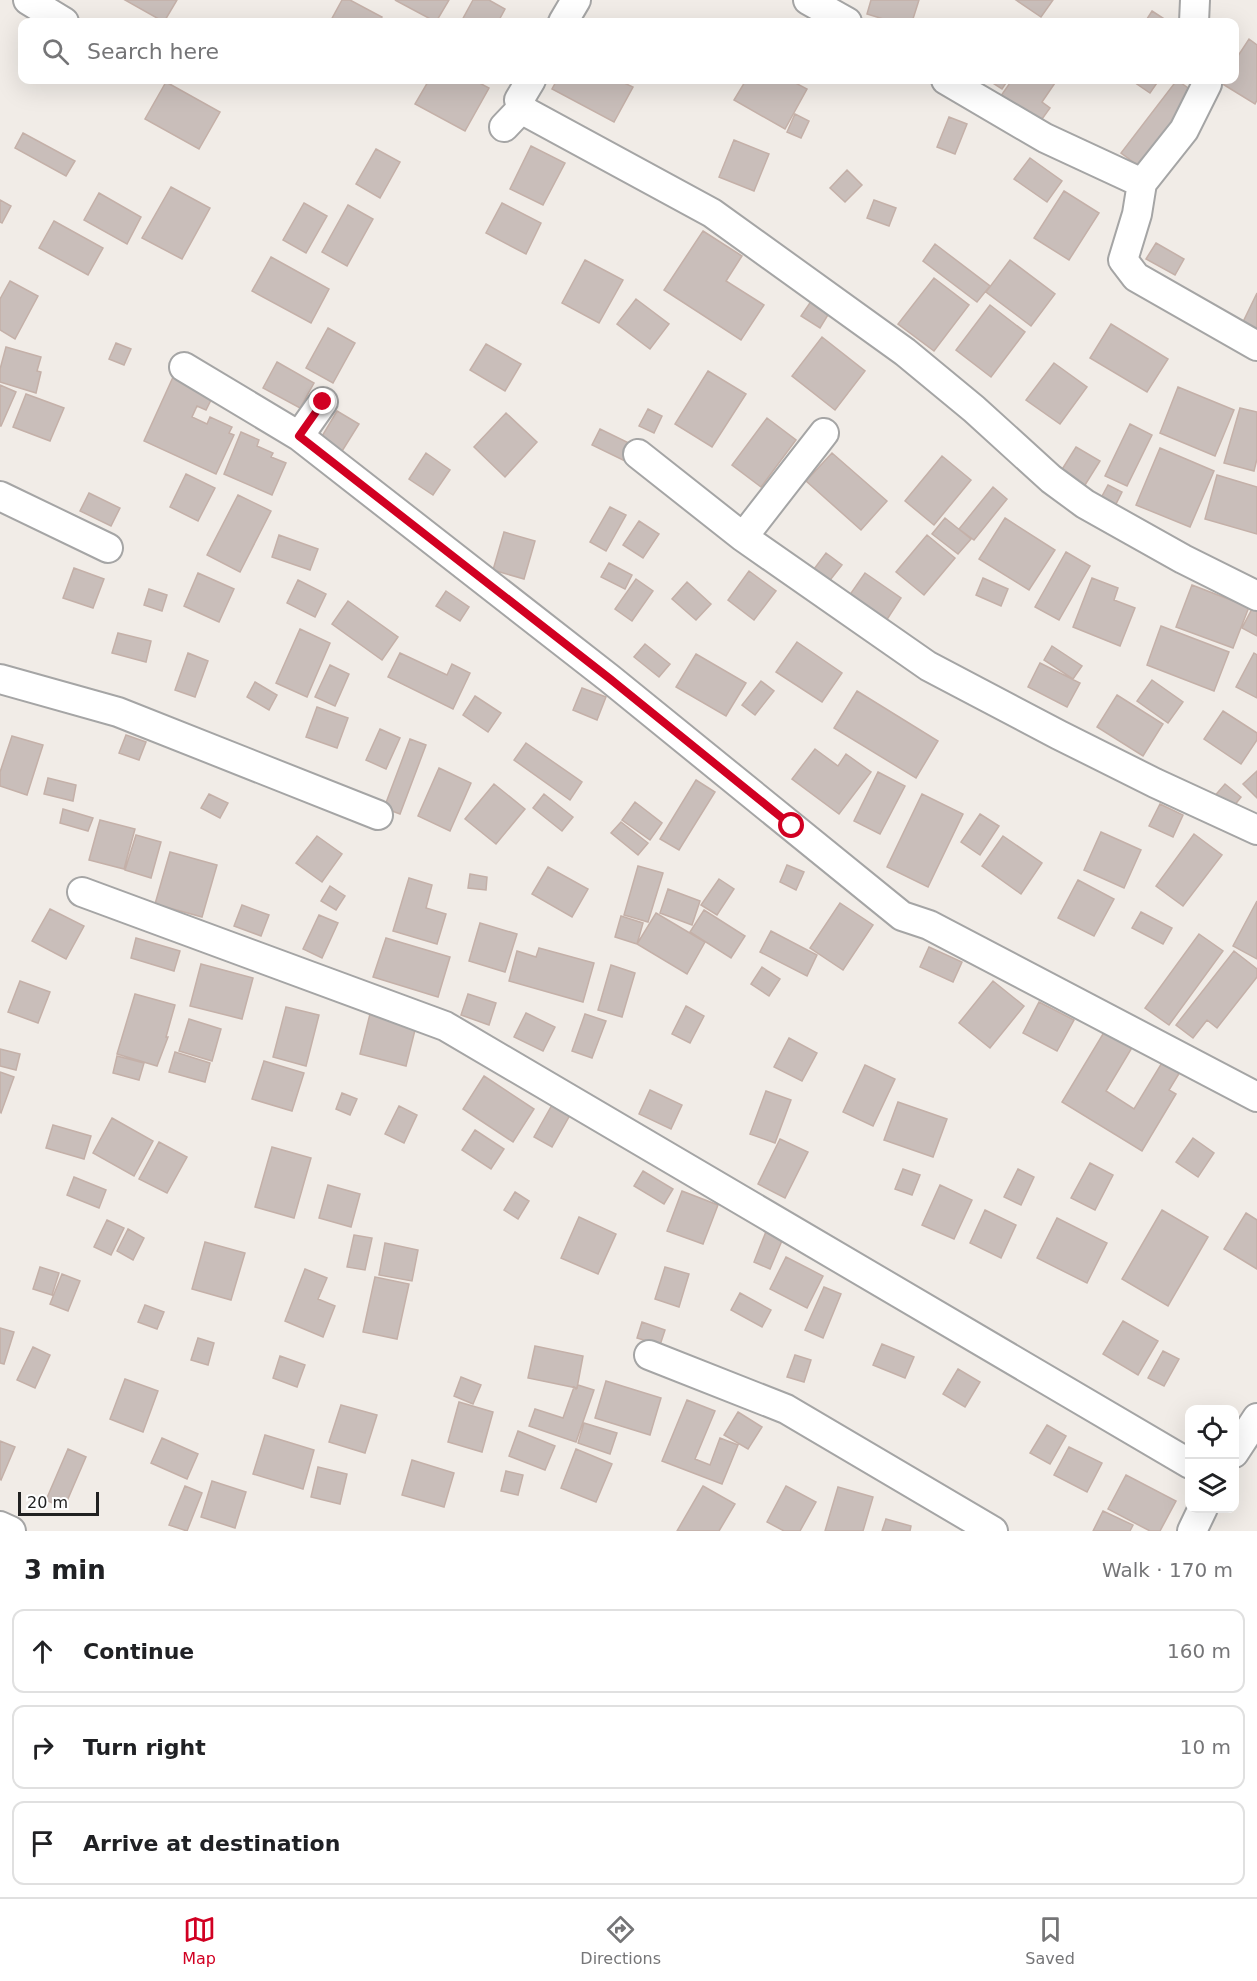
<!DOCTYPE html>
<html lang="en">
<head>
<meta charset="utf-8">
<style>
  :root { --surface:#fff; --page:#f6f6f6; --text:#202124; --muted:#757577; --line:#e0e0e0; --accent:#d10022 }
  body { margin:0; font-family:"DejaVu Sans",sans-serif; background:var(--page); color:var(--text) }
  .controls { position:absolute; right:18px; bottom:18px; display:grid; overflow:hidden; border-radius:12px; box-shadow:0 6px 24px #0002 }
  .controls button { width:54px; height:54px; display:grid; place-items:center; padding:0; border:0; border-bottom:2px solid var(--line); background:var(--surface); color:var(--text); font:30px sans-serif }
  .scale { position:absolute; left:18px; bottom:15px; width:81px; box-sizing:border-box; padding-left:6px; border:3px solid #212121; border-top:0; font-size:16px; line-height:21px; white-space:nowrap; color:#212121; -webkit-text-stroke:4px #fff; paint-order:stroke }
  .stop { position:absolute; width:18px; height:18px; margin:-14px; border:4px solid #d10022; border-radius:50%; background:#fff }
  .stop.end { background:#d10022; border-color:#fff; box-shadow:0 2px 6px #0008 }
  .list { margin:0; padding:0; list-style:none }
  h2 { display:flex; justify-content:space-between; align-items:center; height:78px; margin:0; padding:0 24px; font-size:26px }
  h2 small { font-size:20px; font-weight:400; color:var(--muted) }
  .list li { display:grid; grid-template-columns:39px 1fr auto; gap:18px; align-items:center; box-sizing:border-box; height:84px; margin:0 12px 12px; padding:0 12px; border:2px solid var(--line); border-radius:12px }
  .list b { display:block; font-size:22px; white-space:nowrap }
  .list em { font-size:20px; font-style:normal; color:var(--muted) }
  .icon { flex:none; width:33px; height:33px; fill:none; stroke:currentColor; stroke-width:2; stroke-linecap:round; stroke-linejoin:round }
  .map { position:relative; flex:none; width:1257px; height:1531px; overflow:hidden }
  .search { position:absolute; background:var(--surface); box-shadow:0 6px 24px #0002; left:18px; right:18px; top:18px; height:66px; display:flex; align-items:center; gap:15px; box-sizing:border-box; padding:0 21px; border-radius:12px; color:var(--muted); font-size:22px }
  .sheet { height:366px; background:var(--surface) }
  nav { display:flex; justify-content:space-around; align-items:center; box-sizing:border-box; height:84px; border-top:2px solid var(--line); background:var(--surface); font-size:16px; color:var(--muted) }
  nav a { display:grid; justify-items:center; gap:3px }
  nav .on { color:var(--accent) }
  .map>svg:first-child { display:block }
  .building { fill:#c9beba; stroke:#c4b0a8; stroke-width:1.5 }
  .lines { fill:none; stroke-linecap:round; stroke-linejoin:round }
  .minor-casing { stroke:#a5a5a5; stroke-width:32 }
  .minor { stroke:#fff; stroke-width:28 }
  .route { stroke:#d10022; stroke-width:8 }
</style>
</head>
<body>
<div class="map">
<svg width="1257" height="1531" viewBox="0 0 1257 1531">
  <rect width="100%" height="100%" fill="#f1ece7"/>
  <path class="building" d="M125,0H177L164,22Z
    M342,0H350L382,17L379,22H330Z
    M395,0H449L436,22Z
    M473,0H489L505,9L498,22H461Z
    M871,0H919L912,22H893L867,14Z
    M1016,0H1053L1041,17Z
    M1152,11L1169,22H1145Z
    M1249,39L1257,45V100L1255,104L1221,83L1224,80H1234V62Z
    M429,80H474L489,88L465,131L415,104Z
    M557,80H618L633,87L614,122L552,89Z
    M746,80H790L807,89L785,129L734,100Z
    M988,80H1008L1002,89Z
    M1012,80H1057L1042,102L1050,108L1037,126L998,100Z
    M1131,80H1159L1150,93Z
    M1177,80L1195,93L1140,167L1121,153Z
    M166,82L220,112L199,149L145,119Z
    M795,114L809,121L801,138L787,132Z
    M949,117L967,124L955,154L937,147Z
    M23,133L75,161L66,176L15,148Z
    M734,140L769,154L754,191L719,177Z
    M531,146L565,163L543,205L510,189Z
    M376,149L400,162L380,198L356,184Z
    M1030,158L1062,181L1047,202L1014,179Z
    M847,170L862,185L845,202L830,188Z
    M171,187L210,208L182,259L142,238Z
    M1064,191L1099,213L1069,260L1034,238Z
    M99,193L141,217L127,244L84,220Z
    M0,200L11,206L2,223L0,222Z
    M874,200L896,208L889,226L867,218Z
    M304,203L327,216L306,253L283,240Z
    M502,203L541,223L526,254L486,233Z
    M348,205L373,219L347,266L322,252Z
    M54,221L103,248L88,275L39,248Z
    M703,231L742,256L726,281L764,305L741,340L664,290Z
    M1156,243L1184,259L1175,275L1146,259Z
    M935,244L990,286L977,302L923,261Z
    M271,257L329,289L311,323L252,291Z
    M585,260L623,280L599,323L562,303Z
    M1010,260L1055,294L1031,326L986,292Z
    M934,278L969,305L934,351L898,324Z
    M10,281L38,296L15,339L0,330V299Z
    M1257,293V332L1242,324Z
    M816,294L834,305L820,328L801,316Z
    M636,299L669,324L650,349L617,324Z
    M990,305L1025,332L991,377L956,350Z
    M1111,324L1168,359L1147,392L1090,358Z
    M328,328L355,343L333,383L306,368Z
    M822,337L865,371L835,410L792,376Z
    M116,343L131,349L124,365L109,359Z
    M486,344L521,364L505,391L470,370Z
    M6,347L41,357L37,371L41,372L36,393L0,382V369Z
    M277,362L314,383L300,408L263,388Z
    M1054,363L1087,387L1060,424L1026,400Z
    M708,371L746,394L712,447L675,424Z
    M174,375L214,394L206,410L197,406L192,417L207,424L210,417L232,427L229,433L234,435L216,474L144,441Z
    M0,385L16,392L1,426H0Z
    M1178,387L1234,410L1215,456L1160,433Z
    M26,394L64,408L50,441L13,427Z
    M1240,408L1257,412V459L1254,471L1224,463Z
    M648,409L662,416L654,433L639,426Z
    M337,411L359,424L339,456L318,443Z
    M506,413L537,442L505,477L474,447Z
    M767,418L796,440L761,487L732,465Z
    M1130,424L1152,435L1127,486L1105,476Z
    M600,429L633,445L625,461L592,445Z
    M241,432L259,440L257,446L273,453L271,457L286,463L272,495L224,474Z
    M1076,447L1100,461L1080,493L1056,479Z
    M1160,448L1214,471L1190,527L1136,505Z
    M426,453L450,470L433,495L409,479Z
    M832,453L887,501L861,530L806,481Z
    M942,456L971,480L934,525L905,501Z
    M186,474L215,488L198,521L170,507Z
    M1217,475L1257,487V534L1205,519Z
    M1108,485L1122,492L1114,508L1100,500Z
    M993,487L1007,499L974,540L959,529Z
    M89,493L120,508L111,526L80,511Z
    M238,495L271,511L240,572L207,555Z
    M610,507L626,515L606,551L590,542Z
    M945,518L971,539L958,554L932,534Z
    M1005,518L1055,550L1029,590L979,559Z
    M639,521L659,534L643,558L623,545Z
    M504,532L535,541L524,579L493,570Z
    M279,535L318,549L310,570L272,557Z
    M927,535L955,558L924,595L896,572Z
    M1066,552L1090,566L1059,620L1035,607Z
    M826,553L842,565L827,584L811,573Z
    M609,563L632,575L625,589L601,577Z
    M74,568L104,579L93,608L63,598Z
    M749,571L776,591L754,620L728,600Z
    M198,573L234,589L219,622L184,606Z
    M865,573L901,598L886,621L849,596Z
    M983,578L1008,589L1001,606L976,595Z
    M1092,578L1118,588L1114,600L1135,608L1120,646L1073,627Z
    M636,579L653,591L632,621L615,609Z
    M298,580L326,594L315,617L287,603Z
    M687,582L711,604L696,620L672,599Z
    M1192,585L1249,607L1233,648L1176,627Z
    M149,589L167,595L162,611L144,605Z
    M446,591L469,607L460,621L436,606Z
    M348,601L398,637L382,660L332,624Z
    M1252,609L1257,611V636L1242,628Z
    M1161,626L1229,652L1214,691L1147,665Z
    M300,629L330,643L307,697L276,683Z
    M118,633L151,641L146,662L112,653Z
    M797,642L842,673L822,702L776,672Z
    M645,644L670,664L659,677L634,657Z
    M1052,646L1082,666L1073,679L1044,660Z
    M188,653L208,661L195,697L175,690Z
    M400,653L447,675L452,664L470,673L453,709L388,677Z
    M1254,653L1257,655V698L1236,687Z
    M696,654L746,683L726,716L676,687Z
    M1040,663L1080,683L1067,707L1028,687Z
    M330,665L349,674L335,706L315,697Z
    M1152,680L1183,702L1168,723L1137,701Z
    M761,681L774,691L755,715L742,705Z
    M255,682L277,695L269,710L247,697Z
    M582,688L606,697L597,720L573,710Z
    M857,691L938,741L916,778L834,728Z
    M1117,695L1163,724L1143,756L1097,727Z
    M475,696L501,713L488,732L463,715Z
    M317,707L348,718L337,748L306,737Z
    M1223,711L1257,733V740L1241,764L1204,739Z
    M380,729L400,738L386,769L366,760Z
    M126,735L146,742L139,760L119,753Z
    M12,736L43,745L27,795L0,786V772Z
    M410,739L426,745L400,814L384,808Z
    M526,743L582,782L570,800L514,760Z
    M815,749L838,766L846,754L871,772L839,814L792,779Z
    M439,768L471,783L450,831L418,816Z
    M1257,771V798L1243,784Z
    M878,772L905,786L880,834L854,821Z
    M48,778L76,785L73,801L44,794Z
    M696,780L715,792L679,850L660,839Z
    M494,784L525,809L496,844L465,819Z
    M1225,784L1241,797L1230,811L1213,798Z
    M209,794L228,803L220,818L201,808Z
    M544,794L573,817L562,831L533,808Z
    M922,794L963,814L928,887L887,867Z
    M635,802L662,823L650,840L622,820Z
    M1160,804L1183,815L1173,837L1149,826Z
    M63,809L93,818L88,831L60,823Z
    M980,814L999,826L980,855L961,842Z
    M100,820L135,829L124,869L89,860Z
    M621,822L648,843L638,855L611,833Z
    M1101,832L1141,850L1124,888L1084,870Z
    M1194,834L1222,855L1183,906L1156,886Z
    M136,835L161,842L151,878L125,870Z
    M317,836L342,854L322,882L296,863Z
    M1003,836L1042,863L1021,894L982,866Z
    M170,852L217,865L202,917L155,904Z
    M787,865L804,872L796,890L780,882Z
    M638,866L663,873L648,922L624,915Z
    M548,867L588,889L572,917L532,894Z
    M470,874L487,877L486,890L468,888Z
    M409,878L432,885L426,908L446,914L437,944L393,931Z
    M719,879L734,889L717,915L701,905Z
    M1078,880L1114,899L1094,936L1058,918Z
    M330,886L345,896L336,910L321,901Z
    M668,889L700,901L692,925L660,913Z
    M1257,901V959L1233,946Z
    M840,903L873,925L843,970L810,948Z
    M242,905L269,915L261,936L234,926Z
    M50,909L84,926L66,959L32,941Z
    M704,910L745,936L731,958L690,932Z
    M1141,912L1172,928L1163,944L1132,928Z
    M656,913L705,942L687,974L637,944Z
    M319,915L338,923L322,958L303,949Z
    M621,916L643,923L637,944L615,937Z
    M480,923L517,934L505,972L469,961Z
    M771,931L817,955L807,976L760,952Z
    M1199,934L1223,951L1169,1025L1145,1008Z
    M136,938L180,951L174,971L131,958Z
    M386,938L450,957L438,997L373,977Z
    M929,947L962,962L953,982L920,967Z
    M539,948L594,963L583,1002L509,981L517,951L536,957Z
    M1234,951L1257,969V977L1217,1028L1207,1020L1193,1038L1176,1025Z
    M201,964L253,978L242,1019L190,1006Z
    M611,965L635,973L622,1017L598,1010Z
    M762,967L780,979L769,996L751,984Z
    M20,981L50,992L38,1023L8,1012Z
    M993,981L1024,1006L990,1048L959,1023Z
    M135,994L175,1005L166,1037H168L157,1066L117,1054Z
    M468,994L496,1003L489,1025L461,1015Z
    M1039,1002L1074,1020L1057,1051L1023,1033Z
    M686,1006L704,1016L690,1043L672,1034Z
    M286,1007L319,1015L306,1066L273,1057Z
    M526,1013L555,1027L543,1051L514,1037Z
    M370,1014L416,1026L406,1066L360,1054Z
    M585,1014L606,1021L592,1058L572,1051Z
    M189,1019L221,1029L212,1061L179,1051Z
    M1106,1029L1133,1046L1106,1091L1134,1109L1163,1061L1180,1072L1169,1090L1176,1094L1142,1151L1062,1102Z
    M789,1038L817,1053L802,1081L774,1067Z
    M0,1049L20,1054L16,1070L0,1066Z
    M175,1052L210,1063L205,1082L169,1072Z
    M117,1056L144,1063L139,1080L113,1073Z
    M264,1061L304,1073L292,1111L252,1099Z
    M865,1065L895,1079L873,1126L843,1112Z
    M0,1072L14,1077L1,1113L0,1112Z
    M484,1076L534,1109L513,1142L463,1109Z
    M650,1090L682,1105L671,1129L639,1114Z
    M766,1091L791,1100L775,1143L750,1134Z
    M342,1093L357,1099L350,1115L336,1109Z
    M898,1102L947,1119L933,1157L884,1140Z
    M552,1105L570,1115L552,1147L534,1137Z
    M399,1106L417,1115L404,1143L385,1134Z
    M112,1118L153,1141L134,1176L93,1153Z
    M53,1125L91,1136L84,1159L46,1148Z
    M475,1130L504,1149L491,1169L462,1150Z
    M1193,1138L1214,1153L1198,1177L1176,1162Z
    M780,1139L808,1152L785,1198L758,1184Z
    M159,1142L187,1157L167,1193L139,1179Z
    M272,1147L311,1158L294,1218L255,1207Z
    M1090,1163L1113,1175L1095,1210L1071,1198Z
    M903,1169L920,1175L912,1195L895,1189Z
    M1018,1169L1034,1177L1021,1205L1004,1197Z
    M643,1171L673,1189L664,1204L634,1186Z
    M74,1177L106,1190L99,1208L67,1195Z
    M328,1185L360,1194L351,1227L319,1218Z
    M940,1185L972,1200L954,1239L922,1225Z
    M682,1191L718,1205L703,1244L667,1231Z
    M515,1192L529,1201L518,1219L504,1210Z
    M985,1210L1016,1225L1001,1258L970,1243Z
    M1162,1210L1208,1237L1168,1306L1122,1279Z
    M1246,1213L1257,1220V1269L1224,1249Z
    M579,1217L616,1234L598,1274L561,1258Z
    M1057,1218L1107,1243L1087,1283L1037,1258Z
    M107,1220L124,1228L111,1255L94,1247Z
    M128,1229L144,1238L133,1260L117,1251Z
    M767,1229L784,1236L770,1269L754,1262Z
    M354,1235L372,1238L365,1270L347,1267Z
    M205,1242L245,1253L231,1300L192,1289Z
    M385,1243L418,1250L412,1281L379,1275Z
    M786,1257L823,1276L807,1308L770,1289Z
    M40,1267L59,1273L52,1295L33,1289Z
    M665,1267L689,1274L679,1307L655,1299Z
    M305,1269L327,1278L318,1299L335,1306L323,1337L285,1321Z
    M62,1274L80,1281L68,1311L50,1304Z
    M375,1277L409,1284L397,1339L363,1332Z
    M824,1287L841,1294L823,1338L805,1330Z
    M740,1293L771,1310L762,1327L731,1310Z
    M145,1305L164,1312L157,1329L138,1322Z
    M1123,1321L1158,1341L1138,1375L1103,1354Z
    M642,1322L665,1330L660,1345L637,1338Z
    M0,1328L14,1332L4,1364L0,1363Z
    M198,1338L214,1343L208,1365L191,1360Z
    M882,1344L914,1357L905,1378L873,1365Z
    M535,1346L583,1356L577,1388L528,1378Z
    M33,1347L50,1355L35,1388L17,1380Z
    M1163,1351L1179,1359L1164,1386L1148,1378Z
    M795,1355L811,1360L804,1382L787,1377Z
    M280,1356L305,1365L297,1387L273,1378Z
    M958,1369L980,1382L965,1407L943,1394Z
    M461,1377L481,1385L473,1404L454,1396Z
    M125,1379L158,1391L143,1432L110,1419Z
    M606,1381L661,1398L650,1435L595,1418Z
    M578,1385L594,1390L576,1442L529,1426L535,1409L563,1418L574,1387L576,1389Z
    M687,1400L715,1411L695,1459L710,1465L720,1438L738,1445L722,1484L662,1461Z
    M459,1402L493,1412L482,1452L448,1442Z
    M341,1405L377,1415L365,1453L329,1442Z
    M738,1412L762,1427L748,1449L724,1435Z
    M584,1423L617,1433L610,1454L578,1443Z
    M1047,1425L1066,1436L1050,1464L1030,1453Z
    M518,1431L555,1446L545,1470L509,1456Z
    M265,1435L314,1450L303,1489L253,1474Z
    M162,1438L198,1454L187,1479L151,1463Z
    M0,1441L15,1447L1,1480L0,1479Z
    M1069,1447L1102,1463L1087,1492L1054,1475Z
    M68,1449L86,1457L64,1508L46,1500Z
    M576,1449L612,1464L596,1502L561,1488Z
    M412,1460L454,1473L444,1507L402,1495Z
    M318,1467L347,1474L340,1504L311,1497Z
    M506,1471L523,1475L518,1495L501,1491Z
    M1126,1475L1176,1501L1160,1531H1150L1108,1509Z
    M212,1481L246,1492L235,1528L201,1517Z
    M185,1486L202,1493L187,1531L169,1525Z
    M703,1486L735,1504L719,1531H677Z
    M786,1486L816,1502L800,1531H784L767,1522Z
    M838,1487L873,1497L863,1531H825Z
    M1103,1511L1133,1525L1130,1531H1093Z
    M886,1519L911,1526L910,1531H882Z"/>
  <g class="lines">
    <g class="minor-casing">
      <path id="minor" d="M28,0L64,22
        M808,0L847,22
        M563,22L576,0
        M1194,22L1195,0
        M531,80L519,100L522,108L528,113L712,213L905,352L974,409L1051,479L1085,504L1183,559L1257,596
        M946,80L1045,138L1142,183L1184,130L1207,84L1205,80
        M504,127L522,108
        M1142,183L1137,214L1123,260L1136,277L1257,346
        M184,367L299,436L609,678L902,916L929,925L1257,1097
        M824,433L743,537L928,666L1059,735L1155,783L1257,830
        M299,436L323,402
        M638,454L743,537
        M0,496L108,548
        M0,679L118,712L378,815
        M82,892L445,1026L1190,1464
        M649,1355L786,1409L993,1531
        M1234,1453L1257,1418
        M0,1526L11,1531
        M1192,1531L1203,1508"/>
    </g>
    <use href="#minor" class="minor"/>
  </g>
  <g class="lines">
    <path class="route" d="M323,402L299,436L609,678L792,826"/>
  </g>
</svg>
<div class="controls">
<button><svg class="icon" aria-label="locate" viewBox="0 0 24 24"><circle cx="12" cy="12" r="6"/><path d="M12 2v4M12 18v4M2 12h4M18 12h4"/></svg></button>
<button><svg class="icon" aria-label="layers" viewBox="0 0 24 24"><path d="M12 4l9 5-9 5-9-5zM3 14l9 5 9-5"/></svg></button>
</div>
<div class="scale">20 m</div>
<div class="stop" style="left:792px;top:826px"></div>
<div class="stop end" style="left:323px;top:402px"></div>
<div class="search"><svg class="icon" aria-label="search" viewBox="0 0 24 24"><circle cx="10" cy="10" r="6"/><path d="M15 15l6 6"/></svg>Search here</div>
</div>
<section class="sheet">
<h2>3 min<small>Walk · 170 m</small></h2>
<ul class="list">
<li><svg class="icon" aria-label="ahead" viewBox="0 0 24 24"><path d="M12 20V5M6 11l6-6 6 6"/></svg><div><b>Continue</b></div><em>160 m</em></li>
<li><svg class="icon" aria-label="right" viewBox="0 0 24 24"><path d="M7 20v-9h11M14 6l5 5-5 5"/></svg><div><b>Turn right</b></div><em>10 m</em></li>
<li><svg class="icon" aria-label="arrive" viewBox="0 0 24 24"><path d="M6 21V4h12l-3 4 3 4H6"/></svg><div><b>Arrive at destination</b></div></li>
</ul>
</section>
<nav>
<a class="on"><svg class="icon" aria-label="map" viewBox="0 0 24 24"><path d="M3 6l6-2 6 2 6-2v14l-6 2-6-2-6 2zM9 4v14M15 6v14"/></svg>Map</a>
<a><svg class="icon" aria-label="directions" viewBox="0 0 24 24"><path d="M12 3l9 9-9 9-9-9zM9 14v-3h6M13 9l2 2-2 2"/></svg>Directions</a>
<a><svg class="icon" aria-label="saved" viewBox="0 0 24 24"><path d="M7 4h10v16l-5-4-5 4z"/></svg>Saved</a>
</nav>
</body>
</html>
